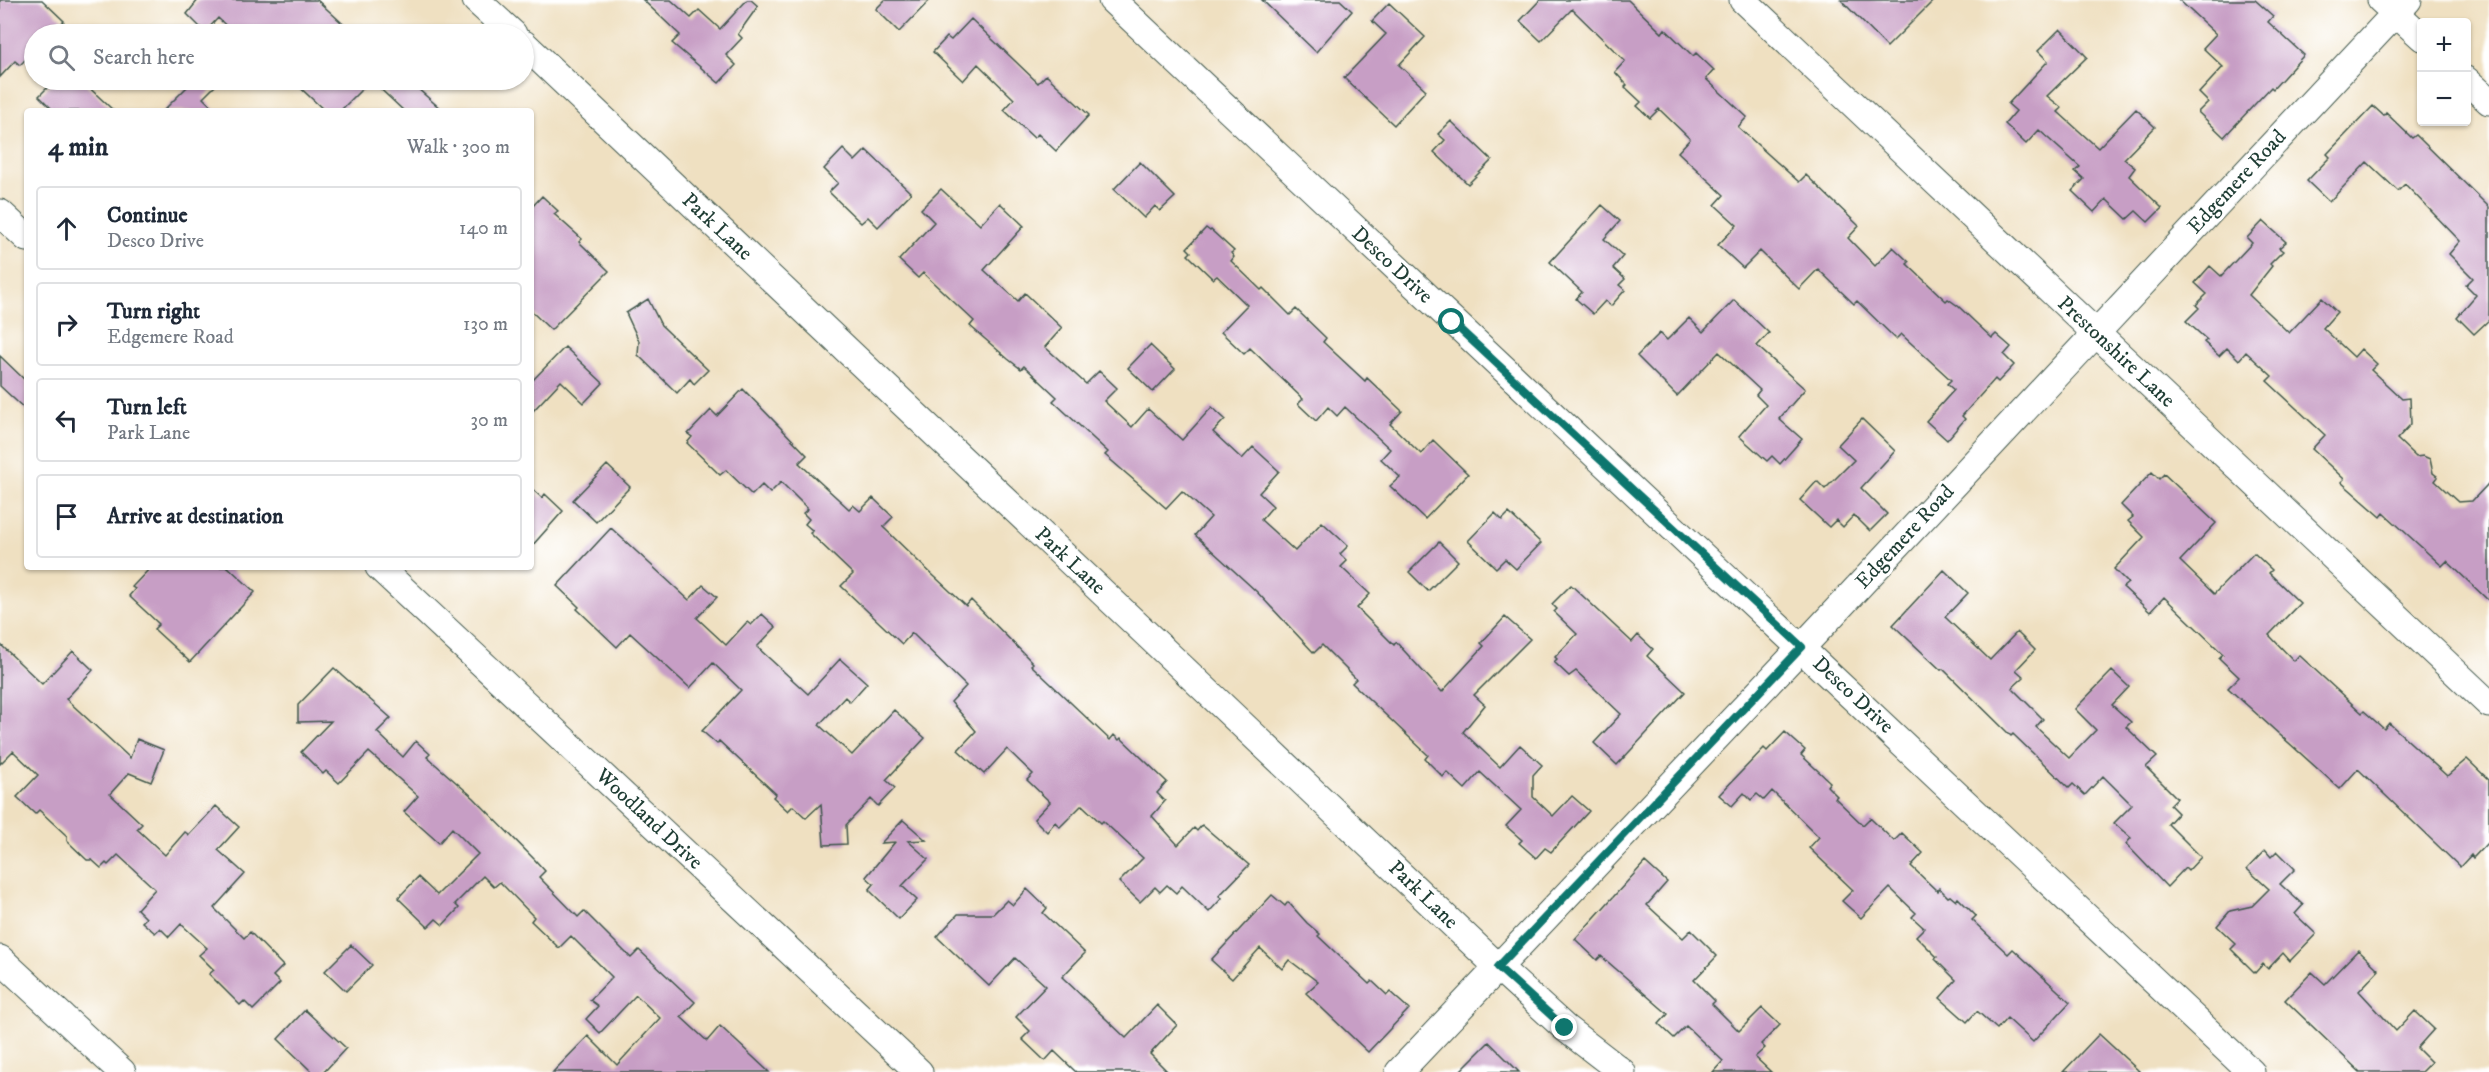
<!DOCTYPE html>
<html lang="en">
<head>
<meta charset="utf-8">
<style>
  :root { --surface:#fff; --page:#f2f2f3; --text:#1f2937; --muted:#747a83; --line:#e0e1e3 }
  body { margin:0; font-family:"IM FELL DW Pica",serif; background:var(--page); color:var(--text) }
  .controls { position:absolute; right:18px; top:18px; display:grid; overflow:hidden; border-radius:6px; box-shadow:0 2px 4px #0004 }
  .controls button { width:54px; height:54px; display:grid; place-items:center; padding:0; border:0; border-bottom:2px solid var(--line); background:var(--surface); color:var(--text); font:30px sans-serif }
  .stop { position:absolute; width:18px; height:18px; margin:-14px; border:4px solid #0f766e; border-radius:50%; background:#fff }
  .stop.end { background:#0f766e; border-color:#fff; box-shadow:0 2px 6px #0008 }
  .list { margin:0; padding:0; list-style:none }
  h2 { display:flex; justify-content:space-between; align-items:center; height:78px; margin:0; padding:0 24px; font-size:26px }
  h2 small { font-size:20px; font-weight:400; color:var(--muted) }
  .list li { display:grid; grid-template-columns:39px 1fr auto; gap:18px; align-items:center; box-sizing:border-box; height:84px; margin:0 12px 12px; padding:0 12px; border:2px solid var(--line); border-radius:6px }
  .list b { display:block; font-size:22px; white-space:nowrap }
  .list p { margin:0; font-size:20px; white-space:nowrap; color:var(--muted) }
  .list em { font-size:20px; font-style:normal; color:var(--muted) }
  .icon { flex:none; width:33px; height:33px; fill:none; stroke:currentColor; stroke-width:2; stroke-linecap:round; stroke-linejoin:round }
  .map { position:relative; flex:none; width:2489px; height:1072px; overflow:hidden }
  .search { position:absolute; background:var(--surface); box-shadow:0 2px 4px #0004; left:24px; top:24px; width:510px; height:66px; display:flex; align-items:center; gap:15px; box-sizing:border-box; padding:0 21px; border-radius:33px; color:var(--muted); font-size:22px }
  .panel { position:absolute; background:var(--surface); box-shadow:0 2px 4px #0004; left:24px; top:108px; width:510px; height:462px; border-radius:6px }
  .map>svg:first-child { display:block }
  .building { fill:#c79ec5 }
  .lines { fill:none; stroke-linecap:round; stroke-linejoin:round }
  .minor-casing { stroke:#3e5549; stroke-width:29 }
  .minor { stroke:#fff; stroke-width:27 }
  .route { stroke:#0f766e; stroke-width:8 }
  .labels { text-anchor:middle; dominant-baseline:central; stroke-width:6; stroke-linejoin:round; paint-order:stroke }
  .street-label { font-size:21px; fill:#1f3d34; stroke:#fff }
</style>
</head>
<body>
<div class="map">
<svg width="2489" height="1072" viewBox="0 0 2489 1072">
  <rect width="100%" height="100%" fill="#fff"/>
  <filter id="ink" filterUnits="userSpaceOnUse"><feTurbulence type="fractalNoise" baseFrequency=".0167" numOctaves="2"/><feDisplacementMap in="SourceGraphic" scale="12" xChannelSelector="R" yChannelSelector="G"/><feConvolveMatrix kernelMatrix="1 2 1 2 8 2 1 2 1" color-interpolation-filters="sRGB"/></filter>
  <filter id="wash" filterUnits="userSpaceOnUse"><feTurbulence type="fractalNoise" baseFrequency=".008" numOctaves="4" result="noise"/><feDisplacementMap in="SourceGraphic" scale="24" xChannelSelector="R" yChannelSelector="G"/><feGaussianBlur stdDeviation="1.35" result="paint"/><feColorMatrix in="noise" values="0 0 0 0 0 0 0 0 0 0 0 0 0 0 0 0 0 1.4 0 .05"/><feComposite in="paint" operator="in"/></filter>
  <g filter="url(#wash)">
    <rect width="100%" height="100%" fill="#efe0c1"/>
    <g id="blocks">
      <path class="building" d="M0,0H42L64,21L50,34H34V51L20,65L15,61L0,77Z
        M198,0H317L354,34H235L218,18L205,32L187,14Z
        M643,0H671L691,18L699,10L720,29L747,0H751L758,6L738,34L742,38L726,55L736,65L719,83L672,43L680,35Z
        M885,0H930L899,32L876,9Z
        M1262,0H1340L1352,11L1316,52Z
        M1540,0H1628L1662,33L1665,29L1693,56L1696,53L1714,70L1706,79L1747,117L1738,127L1799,182L1806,175L1859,226L1848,238L1875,266L1893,247L1909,262L1907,264L1946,301L1948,299L1958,306L1992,338L1996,334L2011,347L2004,355L2014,365L1998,382L1995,379L1962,416L1965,419L1947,440L1926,421L1954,390L1947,384L1951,380L1901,334L1896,339L1857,301L1854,304L1818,269L1799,289L1760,251L1743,268L1718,245L1737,225L1715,205L1724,195L1678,152L1690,139L1659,109L1650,118L1637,106L1641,102L1625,87L1627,85L1615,72L1625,61L1572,9L1541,41L1520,21Z
        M1841,0H1934L1887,47Z
        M2179,0H2255L2273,16L2268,22L2304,55L2273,89L2271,87L2224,137L2198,112L2208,102L2199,93L2223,67L2203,48L2216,34Z
        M1389,3L1425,37L1399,65L1426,90L1394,125L1344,78L1386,34L1372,21Z
        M971,19L1038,83L1046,75L1089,115L1056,151L1038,134L1034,138L1004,110L1014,99L978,64L963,81L933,52L947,37L951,40Z
        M2060,29L2087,57L2047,96L2062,108L2058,112L2098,148L2136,109L2155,127L2124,159L2135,168L2129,176L2162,208L2148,222L2136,211L2127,219L2106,199L2094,212L2072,191L2084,179L2075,171L2080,167L2039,130L2026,144L2005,124L2016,111L2008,104L2048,61L2038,51Z
        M55,80H81L114,111H54L39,96Z
        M194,80H221L203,98L216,111H163Z
        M292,80H371L340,111H325Z
        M371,80H408L443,111H404Z
        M2373,106L2384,116L2386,113L2412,138L2416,135L2489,207V320L2474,334L2457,317L2476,295L2466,285L2473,278L2449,254L2460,241L2405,184L2398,191L2367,162L2329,202L2307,181L2330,157L2327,154Z
        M1451,121L1492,160L1468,184L1434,152L1445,140L1438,134Z
        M843,149L855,161L866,150L911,193L878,227L868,217L861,223L829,192L838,183L824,169Z
        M1140,162L1175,197L1160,211L1155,206L1144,218L1114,189Z
        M941,189L980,225L1000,203L1024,226L984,270L1018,301L1025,293L1062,328L1045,347L1086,384L1099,371L1117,388L1104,401L1132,427L1148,409L1182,440L1212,407L1225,419L1213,432L1242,459L1253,447L1279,471L1259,493L1273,506L1261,520L1295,551L1322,522L1348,546L1340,554L1347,561L1341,567L1370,594L1357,608L1394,645L1396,642L1442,692L1484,646L1481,643L1505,617L1530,639L1474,695L1485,705L1463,732L1500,767L1520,745L1542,765L1533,775V797L1553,816L1572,796L1589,811L1551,852L1545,848L1536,858L1519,843L1522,840L1506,826L1521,810L1480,772L1465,789L1447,772L1443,777L1425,759L1428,755L1352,683L1356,679L1322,645L1314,653L1257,592L1195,535L1211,517L1182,491L1166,508L1105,455L1108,452L1053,401L1057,397L1024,366L1021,369L1008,359L970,326L974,321L923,273L918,278L899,260L934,222L921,209Z
        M542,196L558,211L554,214L582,239L579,242L609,271L551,330L531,311V208Z
        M1602,205L1620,221L1604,239L1623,256L1613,268L1625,279L1619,285L1625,290L1611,306L1605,301L1593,314L1576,299L1582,292L1550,262Z
        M2263,221L2286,242L2279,248L2283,251L2270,264L2272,266L2249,295L2289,333L2322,298L2337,312L2323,328L2354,357L2361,349L2377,364L2371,370L2402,399L2410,398L2411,424L2397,439L2416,457L2423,456L2430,459L2433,473L2438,477L2435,481L2458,502L2472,501L2489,483V601L2447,561L2442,566L2384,513L2381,517L2341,482L2344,479L2312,449L2325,435L2267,381L2272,376L2246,352L2239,360L2227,348L2219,356L2204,342L2207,340L2186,321L2199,308L2196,305L2207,294L2195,283L2210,266L2221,276L2252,243L2247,238Z
        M1206,228L1210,231L1211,230L1234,251L1231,253L1234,257L1231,261L1261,290L1263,288L1290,315L1296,309L1326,338L1323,342L1365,381L1367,378L1402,411L1390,424L1421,454L1433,440L1468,474L1425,519L1390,486L1400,477L1381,459L1390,449L1345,407L1337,416L1328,407L1316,421L1298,404L1303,399L1250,348L1244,354L1221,332L1247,305L1217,276L1213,279L1188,255L1191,252L1187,248Z
        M648,299L661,325L708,370L694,384L690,379L677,393L638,355L639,341L626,313Z
        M1734,300L1769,333L1757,346L1805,389L1779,419L1802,439L1780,464L1772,456L1767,461L1739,436L1766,405L1756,395L1760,390L1719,352L1677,396L1637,356L1660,333L1667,340L1689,318L1703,332Z
        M1150,345L1175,369L1153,392L1128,368Z
        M565,347L603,383L584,403L561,381L531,413V382Z
        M0,356L27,382V411L0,386Z
        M743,389L807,455L799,463L849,509L853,505L860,511L873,498L893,517L883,527L920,563L966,606L971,600L1033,663L1031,665L1110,740L1114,735L1119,740L1121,738L1167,782L1157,793L1165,801L1152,816L1178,845L1194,828L1197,831L1202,825L1249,865L1219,896L1222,898L1209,912L1182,886L1176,893L1167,885L1160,892L1155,887L1140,902L1119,882L1143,858L1103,821L1101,823L1082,805L1060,827L1055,822L1047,832L1034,819L1050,802L1027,780L1033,774L1007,749L984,774L958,750L976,731L951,702L966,686L912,633L902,644L841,586L853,574L810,533L813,531L805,524L809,519L803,513L808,509L781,482L770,493L762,485L752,495L726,470L720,475L687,443L692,437L688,434L711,410L717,416Z
        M1862,419L1895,451L1861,488L1887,514L1870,531L1854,515L1843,527L1836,520L1829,527L1800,500L1817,481L1825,489L1854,460L1838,445Z
        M607,465L630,487L596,522L573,500Z
        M2152,472L2159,479L2164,474L2216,523L2180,561L2214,594L2254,553L2272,570L2269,573L2300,603L2269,635L2294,661L2299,655L2362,713L2364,711L2384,729L2389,723L2447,776L2467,759L2489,780V841L2473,858L2471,855L2460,867L2358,769L2340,789L2228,688L2239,677L2219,658L2223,654L2164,597L2150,612L2123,587L2128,583L2114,569L2144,537L2128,521L2133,517L2121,505Z
        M531,488L542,498L545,494L563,511L531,547Z
        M1495,513L1502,520L1509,513L1541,543L1516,569L1505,559L1496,568L1468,541Z
        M611,528L689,600L703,585L717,597L697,618L726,645L747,622L751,625L762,614L776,627L757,647L808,694L840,659L867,683L850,702L845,697L819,725L852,755L894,710L925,738L886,780L895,788L878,806L871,799L846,825L847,844L824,845L821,804L806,818L793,806L788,811L773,797L776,794L719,741L717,744L702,731L741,690L713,663L690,688L630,633L617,647L577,609L579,607L557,586Z
        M1439,542L1458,561L1428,591L1409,572Z
        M151,567H228L255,592L190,662L154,629L159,624L129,596L135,589L132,587Z
        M1944,570L1968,593L1945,617L1990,660L2017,632L2035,650L2016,670L2024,677L2012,688L2043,719L2036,727L2069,758L2096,730L2075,709L2112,671L2129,687L2112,705L2131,722L2126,727L2157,757L2146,767L2177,798L2170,805L2178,813L2168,824L2201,857L2188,871L2185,868L2167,887L2126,844L2131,838L2114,823L2132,805L2103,776L2085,795L2073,784L2069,788L2013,734L2011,736L1943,669L1941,670L1893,625Z
        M1571,585L1632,642L1638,635L1653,649L1647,656L1685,692L1617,765L1594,743L1621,714L1576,671L1569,676L1554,662L1557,659L1555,657L1577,634L1554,612L1557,609L1552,604Z
        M0,644L42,684L73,651L93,670L66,699L130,758L137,739L164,750L151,782L129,773L110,794L142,824L137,829L165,855L185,832L189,835L216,806L239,827L218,850L245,874L214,908L244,938L250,932L283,966L273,976L280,983L253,1010L244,1001L240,1005L209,974L214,970L199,955L207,948L181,924L169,937L160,928L155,933L142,922L146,918L137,909L155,889L118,855L108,865L106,863L101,868L92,860H87L67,841V836L39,810L35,814L17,797L38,775L13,751L0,764Z
        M334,668L391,718L377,732L403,757L416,741L430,754L427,757L474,798L535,860L545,871L539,877L578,917L584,911L631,958L639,950L695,1002L681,1017L707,1041L720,1026L769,1072H553L588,1036L617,1065L660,1018L636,995L600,1033L586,1019L598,1006L590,1000L612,977L571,936L559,948L531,921L534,917L500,882L494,887L483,876L455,904L459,908L443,925L436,919L428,927L398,898L418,877L437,895L478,854L452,828L439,843L404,812L418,796L369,752L339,783L326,771L323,774L301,752L331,721L298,722V705Z
        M1785,732L1805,750L1801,755L1830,782L1827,786L1837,796L1835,798L1863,825L1870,818L1894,841L1902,833L1923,853L1911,866L1937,891L1939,888L1948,897L1950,896L1956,901L1958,898L1976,916L1972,920L2008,954L2013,949L2070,1002L2033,1042L2007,1018L1997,1029L1977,1011L1967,1022L1940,998L1956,980L1935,959L1937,957L1916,936L1924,928L1912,917L1916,913L1890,888L1861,918L1842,901L1853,890L1809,848L1819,837L1772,791L1764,800L1757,794L1751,800L1744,793L1732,806L1719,795L1764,748L1767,751Z
        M903,820L926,840L908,841L928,859L902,886L917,900L899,919L869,890L874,884L866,877L895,842L881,843Z
        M2265,850L2271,857L2277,851L2295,869L2280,884L2303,905L2295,914L2316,934L2290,961L2283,953L2268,969L2263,964L2255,973L2231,949L2236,944L2217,926L2230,911L2252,906L2269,889L2247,869Z
        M1645,862L1667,882L1647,905L1683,938L1691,930L1717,956L1694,980L1715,1001L1712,1004L1739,1031L1762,1008L1780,1025L1761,1044L1765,1048L1755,1057L1771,1072H1713L1723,1061L1686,1026L1674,1038L1659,1024L1668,1014L1601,956L1597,960L1575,939Z
        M1027,889L1047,908L1043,913L1085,953L1062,977L1126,1038L1157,1005L1177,1025L1150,1054L1168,1072H1076L1054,1051L1045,1061L1022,1039L1030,1031L1016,1017L1046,986L1015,958L989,986L937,937L958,914H993L1007,900L1013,905Z
        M1272,895L1285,906L1288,902L1307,923L1320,934L1318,936L1369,984L1372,981L1387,995L1390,992L1409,1009L1368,1052L1306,993L1318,982L1289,960L1282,969L1260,948L1232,979L1211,960Z
        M351,945L372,965L346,991L325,971Z
        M2358,950L2379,970L2359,991L2396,1031L2415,1011L2434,1029L2417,1048L2431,1062L2421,1072H2360L2285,1000L2312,972L2325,984Z
        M305,1010L346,1048L324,1072H312L278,1039Z
        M2099,1034L2140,1072H2063Z
        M1489,1042L1519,1072H1459Z"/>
    </g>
  </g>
  <g filter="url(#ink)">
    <use href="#blocks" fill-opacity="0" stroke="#3e5549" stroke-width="1.5"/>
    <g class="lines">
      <g class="minor-casing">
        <path id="minor" d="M476,0L513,34
          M1112,0L2251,1072
          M1743,0L2489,704
          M2381,0L2422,37
          M524,44L1498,967L1565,1028L1622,1072
          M2466,80L2489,101
          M0,213L27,238
          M379,567L919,1072
          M0,959L122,1072
          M1399,1072L1802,647L2408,0"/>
      </g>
      <use href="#minor" class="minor"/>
    </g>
  </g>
  <g class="lines" filter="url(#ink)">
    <path class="route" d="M1452,322L1802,647L1498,967L1565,1028"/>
  </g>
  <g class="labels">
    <g class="street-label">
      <text transform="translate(2237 182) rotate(-47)">Edgemere Road</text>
      <text transform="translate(717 227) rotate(43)">Park Lane</text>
      <text transform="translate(1392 265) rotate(43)">Desco Drive</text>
      <text transform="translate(2116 352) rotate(43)">Prestonshire Lane</text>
      <text transform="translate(1905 537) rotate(-47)">Edgemere Road</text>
      <text transform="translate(1070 561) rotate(43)">Park Lane</text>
      <text transform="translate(1853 695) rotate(43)">Desco Drive</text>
      <text transform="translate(649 819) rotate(43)">Woodland Drive</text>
      <text transform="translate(1423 895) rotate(44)">Park Lane</text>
    </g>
  </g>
</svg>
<div class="controls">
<button>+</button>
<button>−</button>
</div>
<div class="stop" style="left:1452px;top:322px"></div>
<div class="stop end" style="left:1565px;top:1028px"></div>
<div class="search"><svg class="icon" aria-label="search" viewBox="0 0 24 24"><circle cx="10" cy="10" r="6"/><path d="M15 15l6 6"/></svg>Search here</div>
<section class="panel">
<h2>4 min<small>Walk · 300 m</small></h2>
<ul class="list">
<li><svg class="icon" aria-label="ahead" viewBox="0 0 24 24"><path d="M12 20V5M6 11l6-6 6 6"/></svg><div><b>Continue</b><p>Desco Drive</p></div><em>140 m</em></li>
<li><svg class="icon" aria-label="right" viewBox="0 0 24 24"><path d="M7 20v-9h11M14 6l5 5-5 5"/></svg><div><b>Turn right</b><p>Edgemere Road</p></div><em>130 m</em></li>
<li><svg class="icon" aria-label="left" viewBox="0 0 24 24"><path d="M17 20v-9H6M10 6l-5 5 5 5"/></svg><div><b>Turn left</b><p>Park Lane</p></div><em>30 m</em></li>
<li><svg class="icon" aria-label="arrive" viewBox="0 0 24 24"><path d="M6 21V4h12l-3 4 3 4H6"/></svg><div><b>Arrive at destination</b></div></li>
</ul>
</section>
</div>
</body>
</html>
